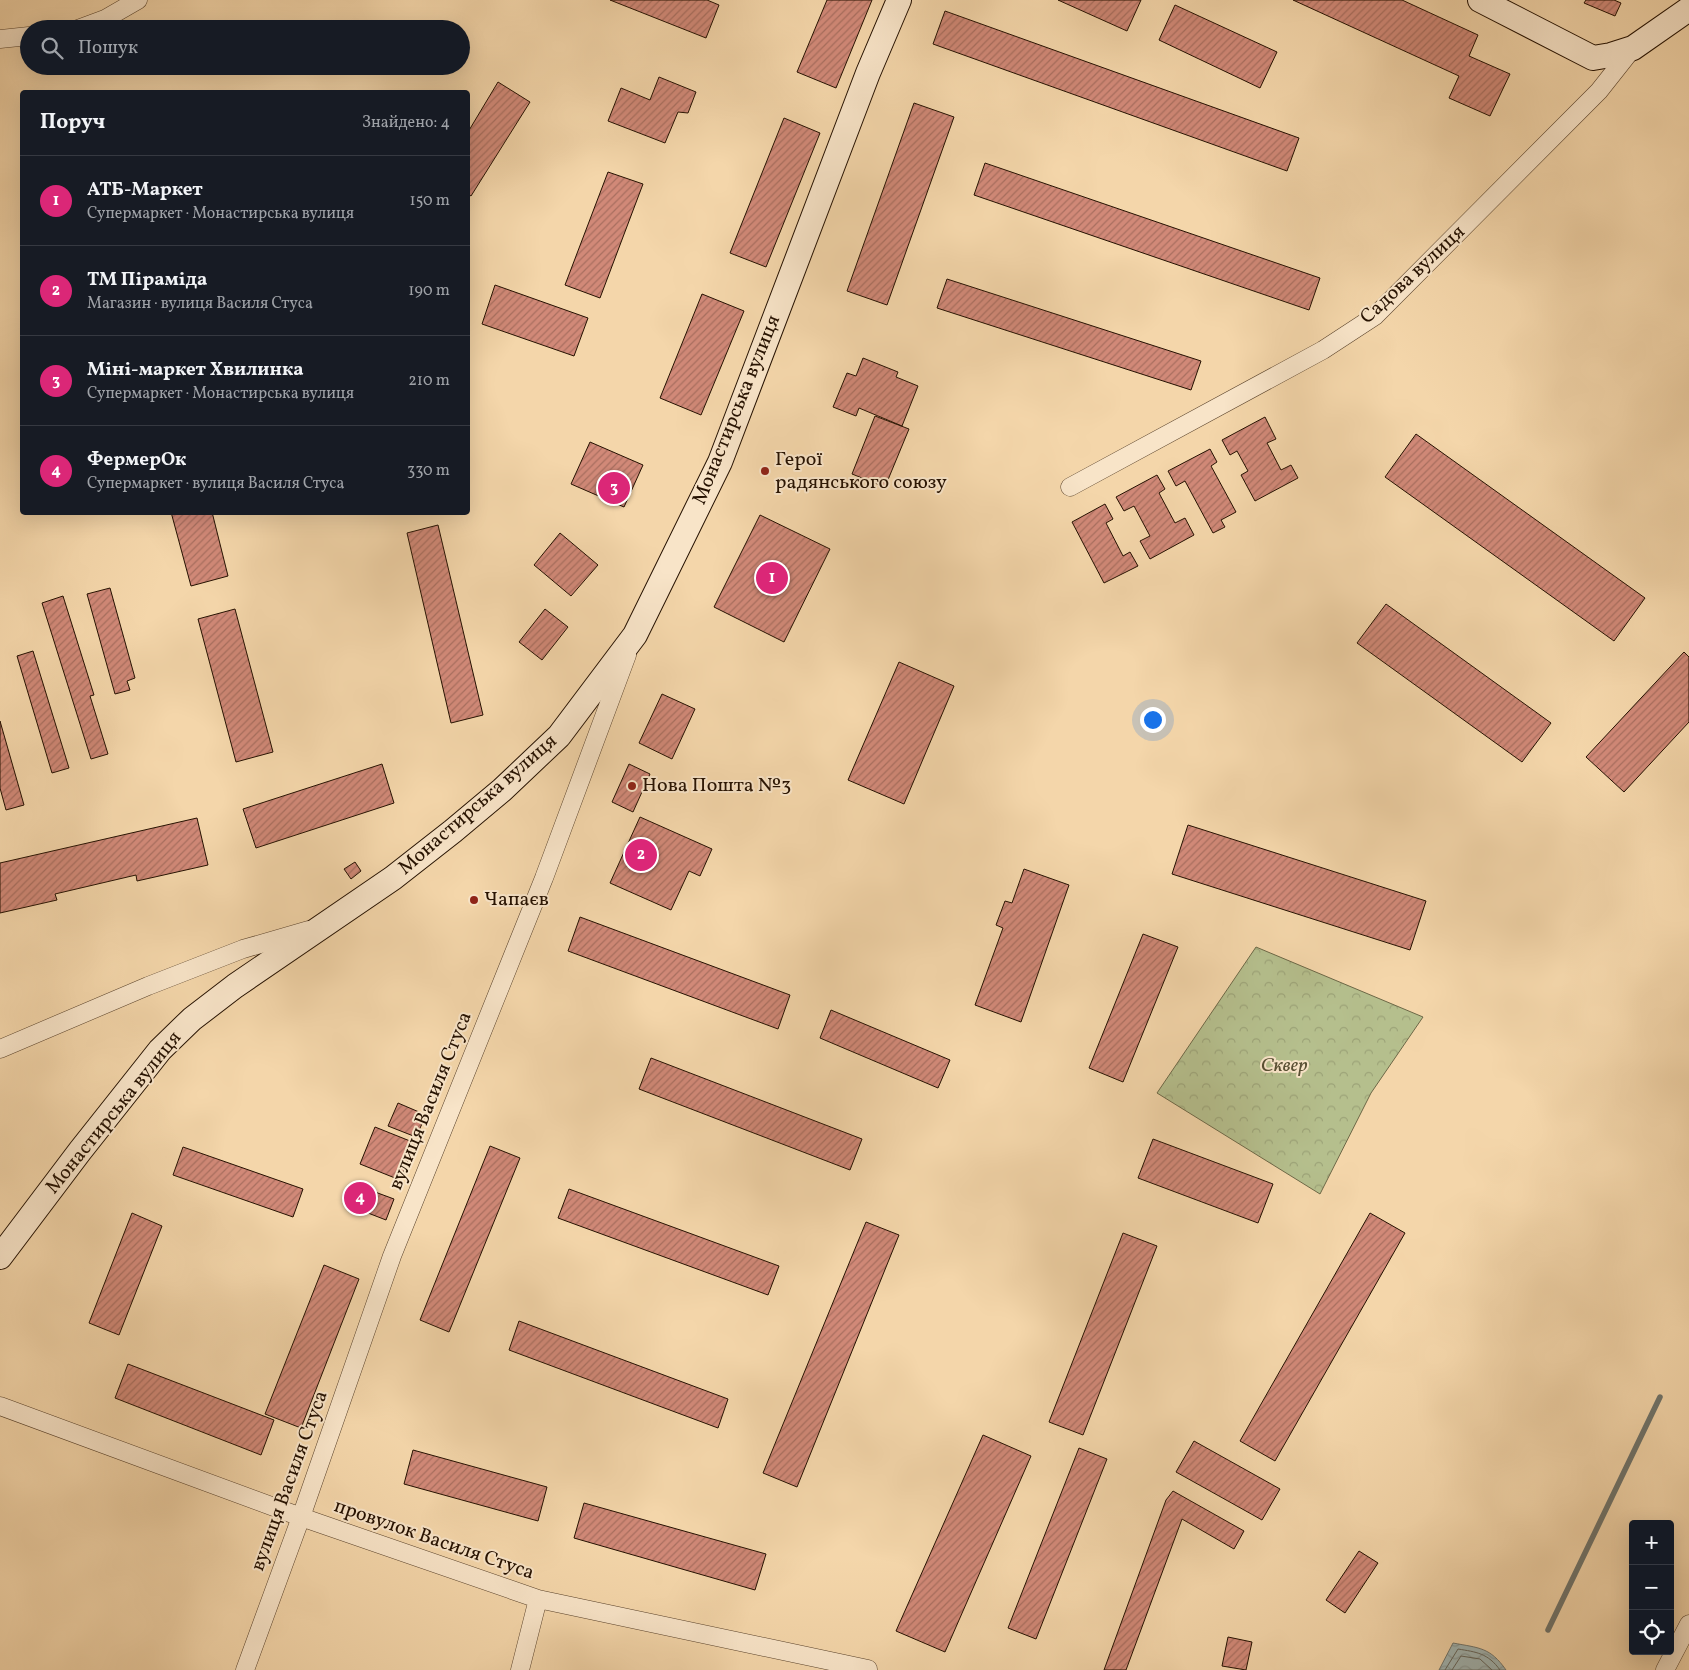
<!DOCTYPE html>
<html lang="uk">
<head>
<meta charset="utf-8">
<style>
  :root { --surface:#171b24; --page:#242831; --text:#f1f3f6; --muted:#9ea1a6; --line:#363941; --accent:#db2777 }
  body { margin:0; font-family:Vollkorn,serif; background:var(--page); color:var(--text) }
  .controls { position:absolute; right:15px; bottom:15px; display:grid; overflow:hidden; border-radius:5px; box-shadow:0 5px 20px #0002 }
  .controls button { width:45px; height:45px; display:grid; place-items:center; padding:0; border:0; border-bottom:1px solid var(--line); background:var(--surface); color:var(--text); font:25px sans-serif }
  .you { position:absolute; left:1152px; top:719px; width:18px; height:18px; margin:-12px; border:4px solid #fff; border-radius:50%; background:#1a73e8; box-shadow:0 0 0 8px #1a73e833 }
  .badge { display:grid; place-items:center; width:32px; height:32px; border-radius:50%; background:var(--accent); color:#fff; font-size:16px; font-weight:700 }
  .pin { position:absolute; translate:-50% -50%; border:2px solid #fff; box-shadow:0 1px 5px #0006 }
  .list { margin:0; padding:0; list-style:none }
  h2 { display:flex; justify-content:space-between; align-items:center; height:65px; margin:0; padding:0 20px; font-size:21px }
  h2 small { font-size:16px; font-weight:400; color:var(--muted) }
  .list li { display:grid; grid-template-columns:32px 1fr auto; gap:15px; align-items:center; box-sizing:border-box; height:90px; padding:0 20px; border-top:1px solid var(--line) }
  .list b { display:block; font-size:19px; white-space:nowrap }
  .list p { margin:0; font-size:16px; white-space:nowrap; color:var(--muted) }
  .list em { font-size:16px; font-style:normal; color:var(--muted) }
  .icon { flex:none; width:28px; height:28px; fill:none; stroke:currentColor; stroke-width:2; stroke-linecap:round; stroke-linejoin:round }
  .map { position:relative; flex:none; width:1689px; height:1670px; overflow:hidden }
  .search { position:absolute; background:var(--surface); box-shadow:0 5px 20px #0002; left:20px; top:20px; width:450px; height:55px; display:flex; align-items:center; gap:12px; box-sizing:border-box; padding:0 18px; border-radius:28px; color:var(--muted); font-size:19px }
  .panel { position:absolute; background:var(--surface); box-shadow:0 5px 20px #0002; left:20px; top:90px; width:450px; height:425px; border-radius:5px }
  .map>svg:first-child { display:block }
  .forest { fill:url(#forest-crowns); stroke:#6d6847 }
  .water { fill:url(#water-waves); stroke:#6f746c }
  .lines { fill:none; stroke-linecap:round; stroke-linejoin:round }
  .shore { stroke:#63645a; stroke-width:1 }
  .stream { stroke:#6f746c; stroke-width:5.5 }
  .building { fill:url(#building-hatch); stroke:#251101 }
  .minor-casing { stroke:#59422b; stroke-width:19 }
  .secondary-casing { stroke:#251101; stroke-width:26 }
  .minor { stroke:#f8e4c8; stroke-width:18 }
  .secondary { stroke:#f8e4c8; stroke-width:24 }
  .poi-dot { fill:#8f2418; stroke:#f8e4c8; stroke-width:2 }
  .labels { text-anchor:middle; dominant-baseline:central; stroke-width:4; stroke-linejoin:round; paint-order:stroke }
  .street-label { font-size:20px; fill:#251101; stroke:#f8e4c8 }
  .poi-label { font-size:20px; fill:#251101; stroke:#f8e4c8; text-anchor:start }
  .park-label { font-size:20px; font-style:italic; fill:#574e32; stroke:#f8e4c8 }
</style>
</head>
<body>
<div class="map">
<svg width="1689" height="1670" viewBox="0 0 1689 1670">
  <defs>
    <pattern id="forest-crowns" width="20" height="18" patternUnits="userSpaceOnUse" patternTransform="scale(1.25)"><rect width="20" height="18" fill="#b5bf8d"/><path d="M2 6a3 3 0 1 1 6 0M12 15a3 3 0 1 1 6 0" fill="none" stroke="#9ca378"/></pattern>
    <pattern id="water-waves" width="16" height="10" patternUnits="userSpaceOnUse" patternTransform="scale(1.25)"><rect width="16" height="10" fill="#a1b6b4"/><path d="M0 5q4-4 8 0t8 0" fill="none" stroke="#8a9b99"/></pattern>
    <pattern id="building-hatch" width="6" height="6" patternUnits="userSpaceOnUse" patternTransform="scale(1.25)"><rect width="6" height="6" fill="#d18978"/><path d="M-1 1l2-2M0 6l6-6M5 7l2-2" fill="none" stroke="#a96f60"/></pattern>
  </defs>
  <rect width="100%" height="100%" fill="#f4d6aa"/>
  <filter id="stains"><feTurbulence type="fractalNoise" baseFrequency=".004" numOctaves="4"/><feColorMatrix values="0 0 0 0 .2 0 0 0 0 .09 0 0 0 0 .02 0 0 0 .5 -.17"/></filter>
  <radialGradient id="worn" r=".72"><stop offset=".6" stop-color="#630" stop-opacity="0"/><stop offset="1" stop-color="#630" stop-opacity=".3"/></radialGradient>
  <path class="forest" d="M1256,947L1423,1017L1371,1093L1320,1194L1157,1093Z"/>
  <path class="water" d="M1453,1643C1479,1648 1490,1647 1506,1670H1439Z"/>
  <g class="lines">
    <path class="shore" d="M1445,1670L1458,1649C1476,1652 1488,1653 1500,1670
      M1452,1670L1461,1656L1480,1659L1492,1670"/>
    <path class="stream" d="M1548,1630L1660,1397"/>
  </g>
  <path class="building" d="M610,0H707L719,5L706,38Z
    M827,0H872L836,88L797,72Z
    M1058,0H1141L1127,31Z
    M1293,0H1402L1478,35L1469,56L1510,74L1490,116L1449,98L1459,76Z
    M1586,0H1614L1621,3L1615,16L1584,3Z
    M1175,5L1277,52L1260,88L1159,40Z
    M945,11L1299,138L1287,171L933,44Z
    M659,77L696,92L688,113L678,112L665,143L608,121L621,88L650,100Z
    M498,82L530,102L471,196L468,194V132Z
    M914,103L954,117L887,305L847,291Z
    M784,118L820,133L766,267L730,253Z
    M985,163L1320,278L1309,310L974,195Z
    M608,172L643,184L600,298L565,285Z
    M947,279L1201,361L1191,390L937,308Z
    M495,285L588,318L574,356L482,324Z
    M702,294L744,311L701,415L660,398Z
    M863,358L898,372L896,377L918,386L902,426L859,408L856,416L833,407L847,373L856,376Z
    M875,416L909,429L885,487L852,474Z
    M1265,417L1276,439L1267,443L1281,470L1291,465L1298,478L1255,501L1241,475L1248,471L1237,451L1230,455L1222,440Z
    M1416,434L1645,598L1614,641L1385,477Z
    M590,442L643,465L624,507L571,484Z
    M1210,449L1217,462L1211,466L1236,512L1221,520L1225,527L1213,533L1185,481L1176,486L1168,471Z
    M1157,475L1165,489L1159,493L1175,523L1185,518L1194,535L1150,559L1140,541L1150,536L1134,506L1124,511L1116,497Z
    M1105,504L1113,519L1106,523L1123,556L1130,552L1138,566L1104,583L1072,522Z
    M171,512H212L228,576L191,586Z
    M760,515L830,549L784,642L714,607Z
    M438,525L483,715L451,723L407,533Z
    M560,533L598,565L571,596L534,565Z
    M110,588L135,678L127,681L130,690L115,694L87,594Z
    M63,596L94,695L90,696L108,754L91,759L42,603Z
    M1386,604L1551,723L1522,762L1357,643Z
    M235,609L273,752L236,762L198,619Z
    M545,609L568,627L542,660L519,642Z
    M33,651L69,768L52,773L17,656Z
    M1684,652L1689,657V722L1624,792L1586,757Z
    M899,662L954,686L904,804L848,780Z
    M662,694L695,709L672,759L639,743Z
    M0,721L24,805L6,810L0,788Z
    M382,764L394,803L256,848L243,809Z
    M629,764L650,774L633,812L612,802Z
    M640,817L712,849L700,876L689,871L671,910L610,883Z
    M197,818L208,865L137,881L136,875L55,894L57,900L0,913V863Z
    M1188,825L1426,901L1410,950L1172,874Z
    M355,862L361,871L351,879L344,869Z
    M1024,869L1069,885L1021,1022L975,1005L1003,928L996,925L1005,901L1012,903Z
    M580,917L790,995L778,1029L568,951Z
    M1143,934L1178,947L1123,1082L1089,1068Z
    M831,1010L950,1060L938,1088L820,1038Z
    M651,1058L862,1139L850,1170L639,1089Z
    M398,1103L426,1115L416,1137L388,1126Z
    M375,1127L415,1143L400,1180L360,1164Z
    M1153,1139L1273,1184L1258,1223L1138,1178Z
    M490,1146L520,1158L449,1332L420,1320Z
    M183,1147L303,1189L293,1217L173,1175Z
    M354,1184L372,1191L364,1211L346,1204Z
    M569,1189L779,1266L768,1295L558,1218Z
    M375,1192L394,1199L386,1220L368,1213Z
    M132,1213L162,1226L119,1335L89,1323Z
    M1370,1213L1405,1233L1275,1461L1240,1441Z
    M866,1222L899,1235L797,1487L763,1473Z
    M1123,1233L1157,1246L1083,1435L1049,1422Z
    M324,1265L359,1279L301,1428L265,1414Z
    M519,1321L728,1399L718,1428L509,1350Z
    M128,1364L274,1420L261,1455L115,1398Z
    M983,1435L1031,1456L945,1652L896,1631Z
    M1194,1441L1280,1489L1262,1520L1176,1472Z
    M1079,1448L1107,1459L1036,1639L1008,1628Z
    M413,1450L547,1487L538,1521L404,1484Z
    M1173,1491L1244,1531L1234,1549L1182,1519L1126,1670H1104L1166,1500Z
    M584,1503L766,1554L755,1590L574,1538Z
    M1359,1551L1378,1563L1345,1613L1326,1600Z
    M1228,1637L1252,1642L1246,1670L1222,1666Z"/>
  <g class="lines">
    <g class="minor-casing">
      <path id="minor" d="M78,29L105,19L138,0
        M0,39L29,36
        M1070,487L1323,350L1375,316L1599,91L1633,48
        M0,1049L148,986L243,949L309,930
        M0,1406L301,1517L538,1599L868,1669V1670
        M245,1670L301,1517L392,1256L544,878L627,655
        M520,1670L538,1599
        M1665,1670L1689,1624"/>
    </g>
    <g class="secondary-casing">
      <path id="secondary" d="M1480,0L1593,58L1611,55L1633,48L1689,9
        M0,1257L80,1151L160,1050L192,1019L235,986L393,878L453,831L502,790L559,736L635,635L720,462L868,73L899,0"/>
    </g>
    <use href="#minor" class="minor"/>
    <use href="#secondary" class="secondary"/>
  </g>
  <g class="poi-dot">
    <circle cx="765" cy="471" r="5"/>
    <circle cx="632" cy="786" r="5"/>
    <circle cx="474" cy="900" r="5"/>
  </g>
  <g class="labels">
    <g class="street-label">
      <text transform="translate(1413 275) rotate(-43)">Садова вулиця</text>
      <text transform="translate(737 410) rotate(-68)">Монастирська вулиця</text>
      <text transform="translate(478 805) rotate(-41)">Монастирська вулиця</text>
      <text transform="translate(431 1101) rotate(-68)">вулиця Василя Стуса</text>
      <text transform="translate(114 1113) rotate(-51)">Монастирська вулиця</text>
      <text transform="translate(290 1481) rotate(-70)">вулиця Василя Стуса</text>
      <text transform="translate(434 1540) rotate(19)">провулок Василя Стуса</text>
    </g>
    <g class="poi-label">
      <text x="775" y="460">Герої<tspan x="775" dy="23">радянського союзу</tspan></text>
      <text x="642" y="786">Нова Пошта №3</text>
      <text x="484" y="900">Чапаєв</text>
    </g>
    <g class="park-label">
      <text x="1284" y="1066">Сквер</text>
    </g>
  </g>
  <rect width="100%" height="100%" filter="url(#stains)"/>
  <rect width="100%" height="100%" fill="url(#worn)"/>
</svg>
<div class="controls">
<button>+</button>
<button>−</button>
<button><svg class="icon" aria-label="locate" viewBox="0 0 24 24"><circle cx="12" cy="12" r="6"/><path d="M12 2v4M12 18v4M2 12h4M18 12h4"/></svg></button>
</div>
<div class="you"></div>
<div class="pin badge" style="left:772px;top:578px">1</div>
<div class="pin badge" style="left:641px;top:855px">2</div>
<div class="pin badge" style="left:614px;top:488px">3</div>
<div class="pin badge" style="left:360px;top:1198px">4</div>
<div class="search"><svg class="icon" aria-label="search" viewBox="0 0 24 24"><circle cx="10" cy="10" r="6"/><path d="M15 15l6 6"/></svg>Пошук</div>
<section class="panel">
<h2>Поруч<small>Знайдено: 4</small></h2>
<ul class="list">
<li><span class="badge">1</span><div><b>АТБ-Маркет</b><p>Супермаркет · Монастирська вулиця</p></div><em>150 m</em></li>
<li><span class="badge">2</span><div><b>ТМ Піраміда</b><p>Магазин · вулиця Василя Стуса</p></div><em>190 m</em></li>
<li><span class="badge">3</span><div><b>Міні-маркет Хвилинка</b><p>Супермаркет · Монастирська вулиця</p></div><em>210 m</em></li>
<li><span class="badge">4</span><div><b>ФермерОк</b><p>Супермаркет · вулиця Василя Стуса</p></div><em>330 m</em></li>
</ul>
</section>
</div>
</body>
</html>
